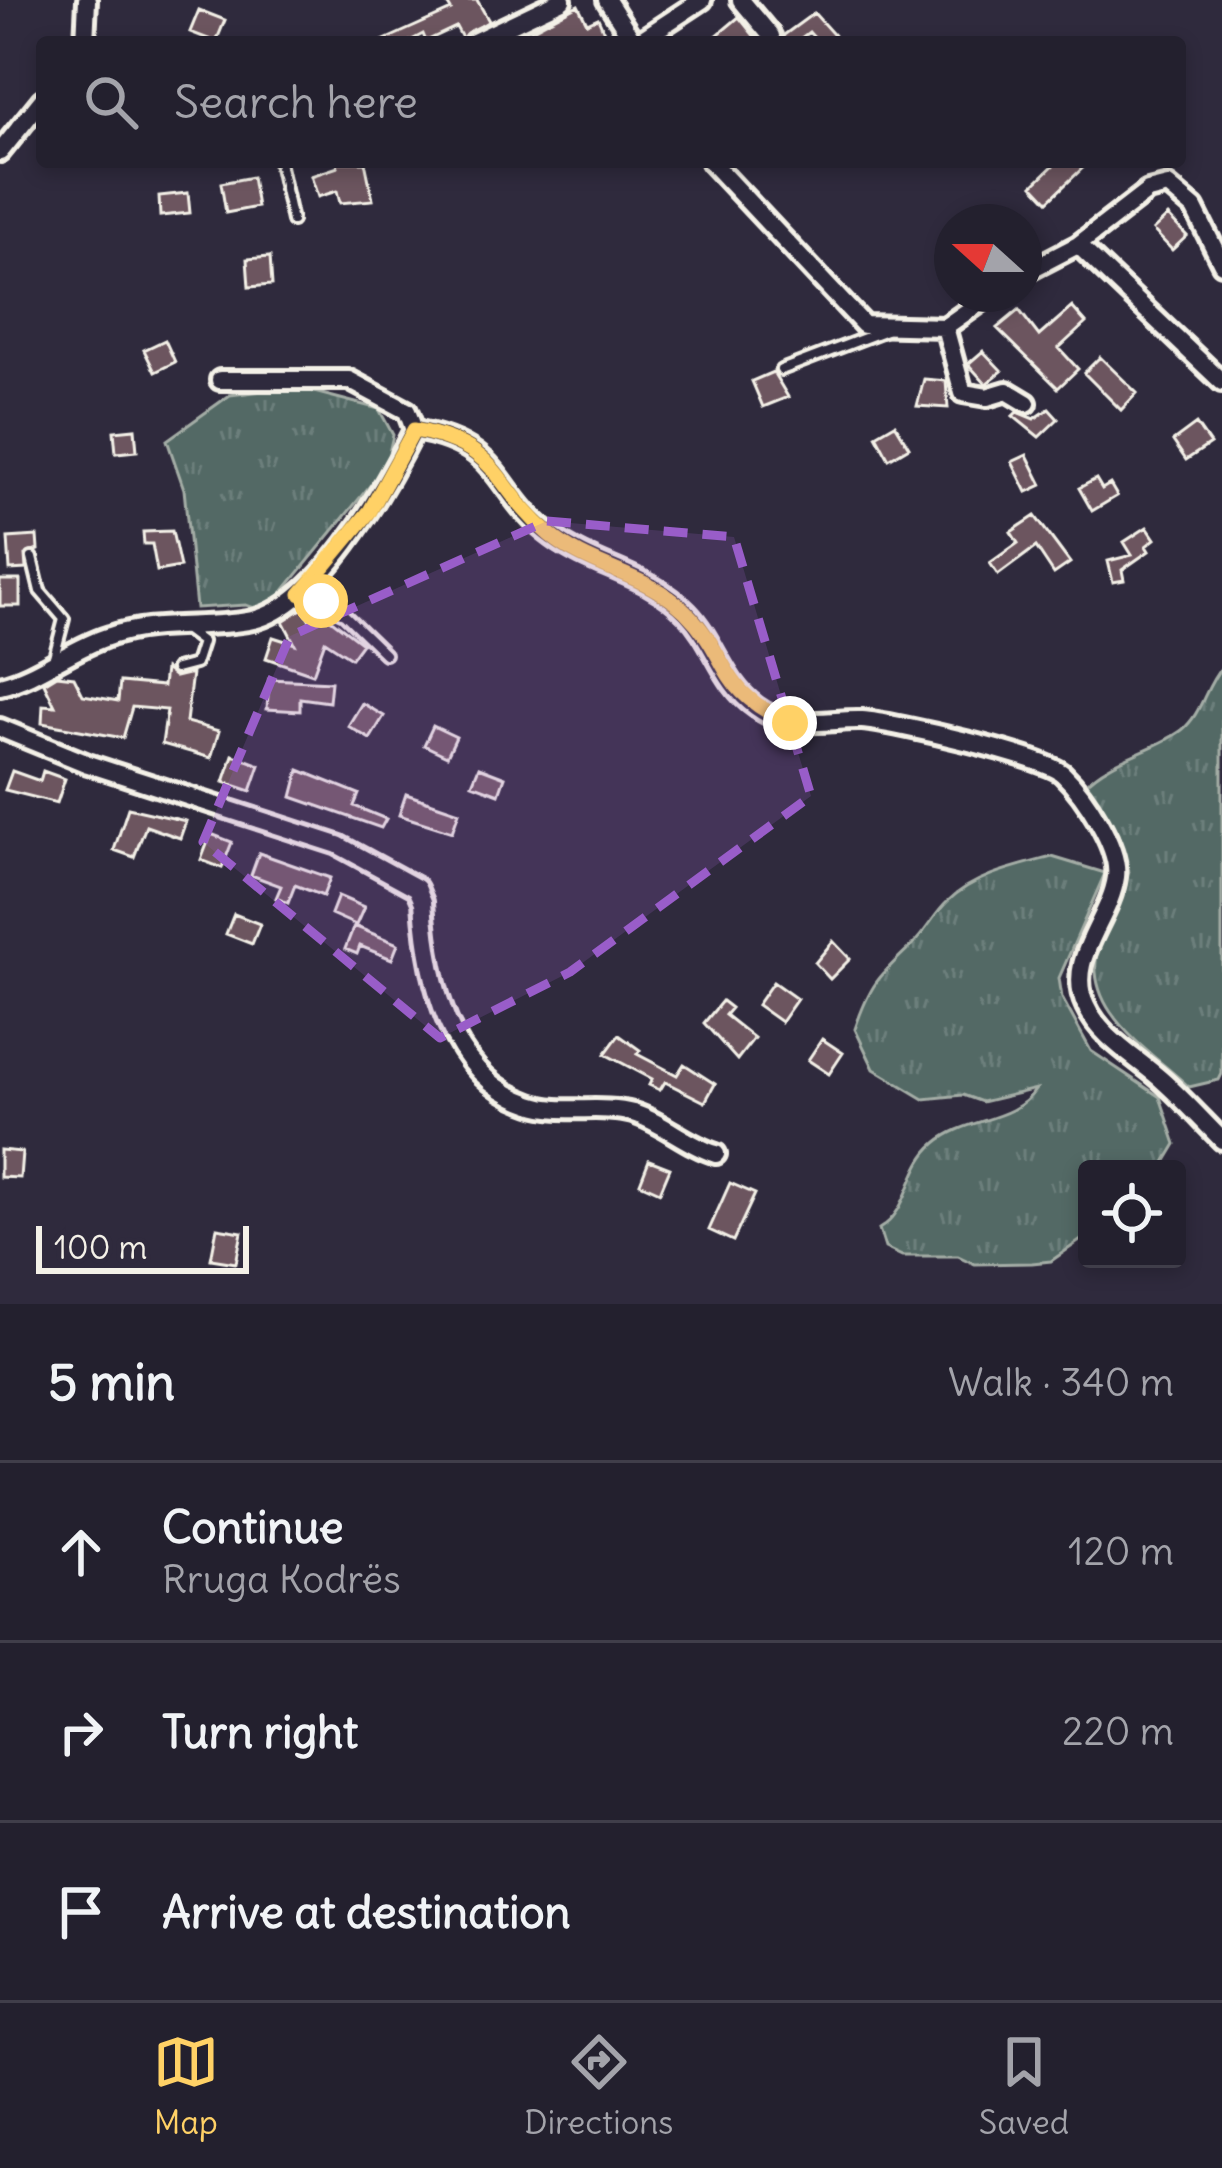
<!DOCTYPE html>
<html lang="en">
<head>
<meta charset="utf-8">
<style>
  :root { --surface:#23202e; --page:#2f2d3a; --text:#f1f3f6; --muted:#a3a3aa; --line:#403e4a; --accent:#ffd166 }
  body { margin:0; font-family:Delius,sans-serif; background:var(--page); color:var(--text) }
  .controls { position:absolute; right:36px; bottom:36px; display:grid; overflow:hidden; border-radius:12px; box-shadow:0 6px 18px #0003 }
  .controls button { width:108px; height:108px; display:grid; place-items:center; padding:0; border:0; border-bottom:3px solid var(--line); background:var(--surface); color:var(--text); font:60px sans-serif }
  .compass { position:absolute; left:934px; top:204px; width:108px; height:108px; border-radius:50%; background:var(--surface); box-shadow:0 6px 18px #0003; rotate:291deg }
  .scale { position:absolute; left:36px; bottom:30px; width:213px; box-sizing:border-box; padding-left:12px; border:6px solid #f4f1e8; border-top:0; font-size:33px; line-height:42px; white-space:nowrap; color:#f4f1e8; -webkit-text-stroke:9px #2f2a3d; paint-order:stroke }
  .stop { position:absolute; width:36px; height:36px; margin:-27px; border:9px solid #ffd166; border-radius:50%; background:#fff }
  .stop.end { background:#ffd166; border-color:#fff; box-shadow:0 3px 12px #0008 }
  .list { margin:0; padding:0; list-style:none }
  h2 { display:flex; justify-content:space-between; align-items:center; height:156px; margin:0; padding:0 48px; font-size:51px }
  h2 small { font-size:39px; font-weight:400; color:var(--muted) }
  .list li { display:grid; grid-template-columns:78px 1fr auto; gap:36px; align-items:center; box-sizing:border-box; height:180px; padding:0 48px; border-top:3px solid var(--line) }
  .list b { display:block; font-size:45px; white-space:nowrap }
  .list p { margin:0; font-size:39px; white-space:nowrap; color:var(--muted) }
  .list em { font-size:39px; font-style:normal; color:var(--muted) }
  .icon { flex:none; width:66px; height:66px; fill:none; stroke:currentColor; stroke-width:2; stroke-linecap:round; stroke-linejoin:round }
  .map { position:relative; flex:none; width:1222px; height:1304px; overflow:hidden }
  .search { position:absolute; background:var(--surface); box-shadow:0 6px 18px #0003; left:36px; right:36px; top:36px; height:132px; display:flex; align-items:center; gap:30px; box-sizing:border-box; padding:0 42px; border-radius:12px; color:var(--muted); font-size:45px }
  .sheet { height:696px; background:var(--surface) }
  nav { display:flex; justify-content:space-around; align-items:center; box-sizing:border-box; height:168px; border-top:3px solid var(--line); background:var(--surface); font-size:33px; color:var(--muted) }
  nav a { display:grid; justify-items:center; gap:6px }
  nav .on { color:var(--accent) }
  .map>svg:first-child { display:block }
  .grass { fill:url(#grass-tufts); stroke:#a4ada6; stroke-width:3 }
  .building { fill:#6c545f; stroke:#f4f1e8; stroke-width:3 }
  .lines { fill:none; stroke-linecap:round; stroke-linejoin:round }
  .lane-casing { stroke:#f4f1e8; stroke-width:16 }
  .street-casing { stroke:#f4f1e8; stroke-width:26 }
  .lane { stroke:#2f2a3d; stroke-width:8 }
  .street { stroke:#2f2a3d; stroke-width:16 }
  .route { stroke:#ffd166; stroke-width:15 }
  .marked { fill:#995dc9; fill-opacity:0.2; stroke:#995dc9; stroke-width:9; stroke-dasharray:24 15; stroke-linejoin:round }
</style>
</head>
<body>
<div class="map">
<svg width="1222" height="1304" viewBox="0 0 1222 1304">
  <defs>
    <pattern id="grass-tufts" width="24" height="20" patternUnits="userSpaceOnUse" patternTransform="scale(3)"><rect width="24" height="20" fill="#536965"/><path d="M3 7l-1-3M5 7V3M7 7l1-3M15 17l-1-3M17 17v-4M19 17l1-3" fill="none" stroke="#6c7f7b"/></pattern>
  </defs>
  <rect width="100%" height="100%" fill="#2f2a3d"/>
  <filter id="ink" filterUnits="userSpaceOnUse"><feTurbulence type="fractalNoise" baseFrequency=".00833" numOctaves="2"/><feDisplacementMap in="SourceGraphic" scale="24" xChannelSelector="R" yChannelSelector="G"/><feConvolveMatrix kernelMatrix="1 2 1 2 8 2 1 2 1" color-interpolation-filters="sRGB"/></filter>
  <g filter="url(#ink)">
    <path class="grass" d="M295,387L379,409L393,435L386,466L278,598L260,610L246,605L196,608L184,489L167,440L230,395Z
      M1222,667V1074L1219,1080L1189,1087C1146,1047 1080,1010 1099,943C1106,918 1120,896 1129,872L1118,834L1084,786C1110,758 1152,752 1182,730C1202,714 1205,686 1222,667Z
      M1052,857L1105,873L1059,978L1062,998L1091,1051L1160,1097L1176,1144L1161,1169H1087V1236L1051,1261L1032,1263L975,1264L958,1256H902L885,1248L879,1229C911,1210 907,1167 936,1143C966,1117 1014,1123 1036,1089L982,1102L963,1095L924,1099L874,1069L855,1029C870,984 879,976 912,945C926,932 934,914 948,901C974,875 1018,866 1052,857Z"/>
    <path class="building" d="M445,0H477L489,21L462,38L456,27L426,41L423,34L408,42H380L451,10Z
      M578,5L587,23L598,18L605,34L598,37L601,42H536L531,30Z
      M199,10L225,20L216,42L190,32Z
      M814,13L840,42H818L809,32L801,38L804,42H782L784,35Z
      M739,17L759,42H709Z
      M337,162H365L373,200L340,203L337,191L318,197L311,176L338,167Z
      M1057,162H1089L1048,201L1033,185Z
      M252,177L257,207L226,213L221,183Z
      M188,193L190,213L160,216L159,196Z
      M1168,216L1187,236L1172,250L1153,230Z
      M270,257L272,285L249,287L247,259Z
      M1072,307L1086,323L1059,348L1078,369L1058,388L997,328L1019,310L1039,336Z
      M165,340L175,362L155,372L144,350Z
      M983,351L1002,371L986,384L968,364Z
      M1100,357L1137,393L1121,410L1084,373Z
      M773,372L788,397L763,407L752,381Z
      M924,379L946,381L948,408L917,406Z
      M1049,409L1058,419L1039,437L1013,416L1017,412L1034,419Z
      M895,424L909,447L889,459L876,435Z
      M1196,424L1210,444L1186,460L1173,441Z
      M135,429L137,451L116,453L114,431Z
      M1027,455L1042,485L1027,492L1012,462Z
      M1096,479L1102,489L1110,484L1117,496L1092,511L1079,488Z
      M1035,516L1070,563L1054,574L1036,547L998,575L990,563L1018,543L1011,532Z
      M1147,527L1155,539L1146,546L1149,551L1122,570L1124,580L1113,582L1108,561L1132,555L1124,542Z
      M172,531L180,567L157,571L152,544H144L143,532Z
      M37,536L38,550L25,555L26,569L10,570L8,538Z
      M0,580H20V606H0Z
      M303,608L311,622L324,614L362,643L351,658L325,641L313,674L266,658L273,637L295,644L283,621Z
      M165,669L175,677L192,673L186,722L219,731L211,758L162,744L167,710L132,707L123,738L42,723L43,705L55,706L44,683L57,675L74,677L83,695L118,701L120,682L163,686Z
      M269,679L331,682L329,702L300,698V711L267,709Z
      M362,703L384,716L370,739L348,726Z
      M433,726L456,737L447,756L424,745Z
      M233,755L260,765L251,791L224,782Z
      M479,767L505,777L499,794L472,784Z
      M299,770L359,794L354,806L386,819L381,828L292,797Z
      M12,771L40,781L43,771L65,779L57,803L5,790Z
      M406,794L459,812L452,832L399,815Z
      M128,808L186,821L180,838L146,826L134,857L114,850Z
      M211,834L232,842L222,868L201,860Z
      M259,853L330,878L323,896L295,885L288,903L276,898L281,886L251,875Z
      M338,896L364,907L356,925L331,914Z
      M234,914L260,924L252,944L226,934Z
      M354,926L398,944L392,959L360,946L357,954L345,949Z
      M833,941L850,959L830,979L815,963Z
      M773,982L797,999L781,1022L757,1005Z
      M722,1001L731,1008L725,1015L754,1038L737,1060L704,1023Z
      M619,1035L640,1050L637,1054L677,1075L684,1064L715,1084L705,1102L665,1082L660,1090L649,1085L652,1079L605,1054Z
      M822,1039L843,1053L829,1074L808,1060Z
      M0,1150L22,1152L20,1178L0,1177Z
      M649,1160L670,1168L660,1192L640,1183Z
      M730,1183L755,1194L733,1241L709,1230Z
      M217,1228L242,1232L236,1263L211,1259Z"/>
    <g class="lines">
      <g class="lane-casing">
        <path id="lane" d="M279,162L292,221
          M781,370L886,330
          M32,558L40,591L64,619L53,661
          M302,595L344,614L385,654
          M176,669L195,664L202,642L186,630"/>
      </g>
      <g class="street-casing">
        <path id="street" d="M607,0L634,42
          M741,0L771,36
          M85,42L87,0
          M474,42L562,0
          M638,42L702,0
          M0,152L42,100
          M711,162L864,325L945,327L992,294
          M1078,245L1148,191L1168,186L1194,208L1222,264
          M1024,273L1078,245L1222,382
          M945,327L963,393L987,397L1007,391L1027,403
          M414,430C507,446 492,493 553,537C595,568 650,574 687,613C715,642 722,683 756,707C790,732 824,719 862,720C892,722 1046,757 1063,774C1084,794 1120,848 1116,877C1110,921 1064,960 1086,1006C1100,1038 1139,1059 1164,1082C1184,1100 1203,1121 1222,1140
          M0,686C39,677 71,648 110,636C155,621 202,629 248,621C317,610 385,488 414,430L407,411L349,380H220
          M0,728L88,764L338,845L417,888L423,902C428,978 447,1076 531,1104C563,1115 600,1104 633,1113C663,1122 686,1145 716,1154"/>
      </g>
      <use href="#lane" class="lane"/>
      <use href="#street" class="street"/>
    </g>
  </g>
  <g class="lines" filter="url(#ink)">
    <path class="route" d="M321,601L301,594L370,511L414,430C502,446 492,485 549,534C589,569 646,573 685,611C733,658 714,689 790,723"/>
  </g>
  <path class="marked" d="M547,521L734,537L811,796L570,972L440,1038L203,842L290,636Z"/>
</svg>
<div class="controls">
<button><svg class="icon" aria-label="locate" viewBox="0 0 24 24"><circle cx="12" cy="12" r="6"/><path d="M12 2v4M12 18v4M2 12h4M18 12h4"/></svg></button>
</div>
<svg class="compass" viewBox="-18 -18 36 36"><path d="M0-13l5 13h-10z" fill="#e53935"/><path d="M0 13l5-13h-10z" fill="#a3a3aa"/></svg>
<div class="scale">100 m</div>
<div class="stop" style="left:321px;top:601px"></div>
<div class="stop end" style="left:790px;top:723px"></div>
<div class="search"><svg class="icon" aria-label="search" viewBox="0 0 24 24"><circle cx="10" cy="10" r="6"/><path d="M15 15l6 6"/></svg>Search here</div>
</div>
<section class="sheet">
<h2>5 min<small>Walk · 340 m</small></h2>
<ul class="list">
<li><svg class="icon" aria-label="ahead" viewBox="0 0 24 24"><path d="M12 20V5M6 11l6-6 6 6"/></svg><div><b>Continue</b><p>Rruga Kodrës</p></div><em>120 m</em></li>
<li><svg class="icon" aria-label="right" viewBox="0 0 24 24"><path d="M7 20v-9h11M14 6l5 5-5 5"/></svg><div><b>Turn right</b></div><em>220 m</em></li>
<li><svg class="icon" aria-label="arrive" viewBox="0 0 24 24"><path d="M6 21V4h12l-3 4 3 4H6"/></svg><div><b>Arrive at destination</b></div></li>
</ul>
</section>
<nav>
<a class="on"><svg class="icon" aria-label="map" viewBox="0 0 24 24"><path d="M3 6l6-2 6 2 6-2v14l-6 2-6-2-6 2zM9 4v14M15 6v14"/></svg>Map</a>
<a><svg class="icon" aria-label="directions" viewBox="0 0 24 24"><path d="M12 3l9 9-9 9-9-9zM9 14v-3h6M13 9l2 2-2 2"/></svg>Directions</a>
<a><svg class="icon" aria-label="saved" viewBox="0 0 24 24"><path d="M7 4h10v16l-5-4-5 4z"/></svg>Saved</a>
</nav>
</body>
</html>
